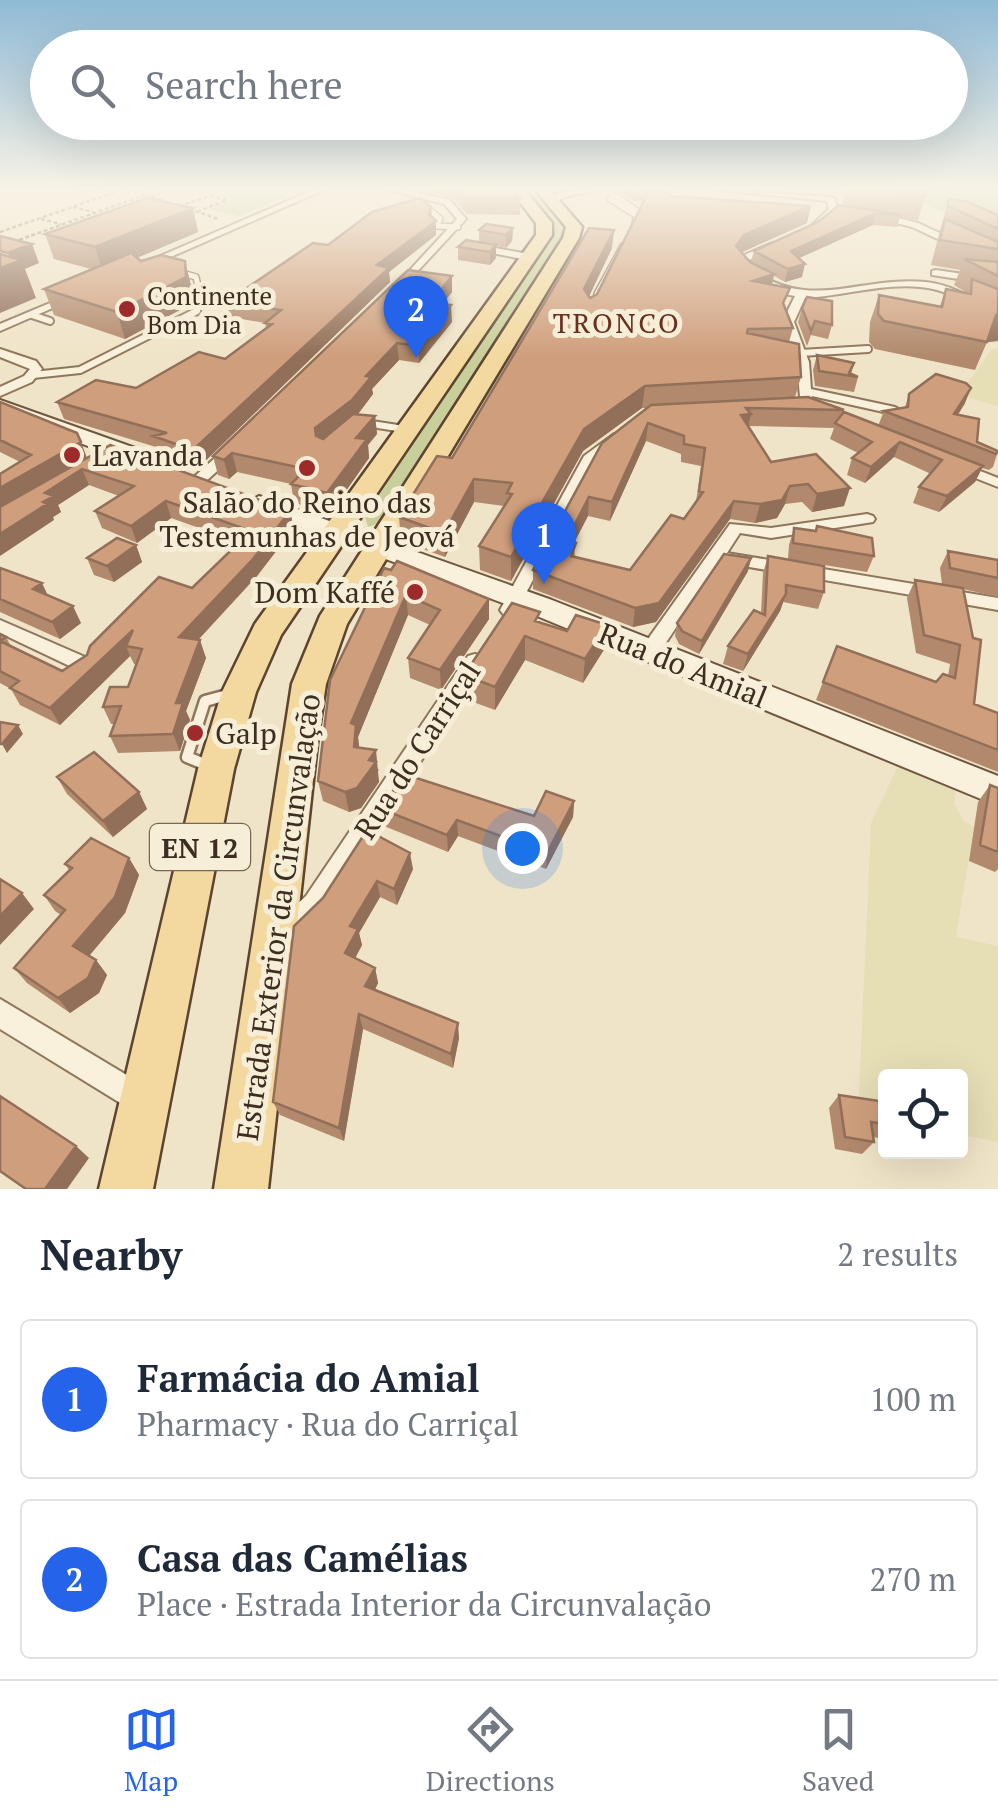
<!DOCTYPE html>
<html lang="en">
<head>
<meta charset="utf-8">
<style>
  :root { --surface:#fff; --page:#f2f2f3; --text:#1f2937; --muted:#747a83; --line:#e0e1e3; --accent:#2563eb }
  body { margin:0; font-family:"PT Serif",serif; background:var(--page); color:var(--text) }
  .controls { position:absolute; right:30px; bottom:30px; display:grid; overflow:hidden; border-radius:10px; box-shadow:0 10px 40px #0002 }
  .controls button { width:90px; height:90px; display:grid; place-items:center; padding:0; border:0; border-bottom:2px solid var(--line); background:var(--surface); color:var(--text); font:50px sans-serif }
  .you { position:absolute; left:522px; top:848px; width:35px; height:35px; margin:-25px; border:8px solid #fff; border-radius:50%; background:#1a73e8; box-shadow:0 0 0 15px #1a73e833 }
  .badge { display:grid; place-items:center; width:65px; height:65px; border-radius:50%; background:var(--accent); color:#fff; font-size:32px; font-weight:700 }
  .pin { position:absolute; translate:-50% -82px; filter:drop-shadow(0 2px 5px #0008) }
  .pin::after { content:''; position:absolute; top:52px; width:35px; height:30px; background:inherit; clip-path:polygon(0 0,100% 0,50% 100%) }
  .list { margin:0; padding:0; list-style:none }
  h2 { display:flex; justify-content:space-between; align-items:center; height:130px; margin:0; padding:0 40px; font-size:42px }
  h2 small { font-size:32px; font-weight:400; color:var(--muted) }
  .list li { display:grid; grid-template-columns:65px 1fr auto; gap:30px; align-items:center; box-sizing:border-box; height:160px; margin:0 20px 20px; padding:0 20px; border:2px solid var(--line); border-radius:10px }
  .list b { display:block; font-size:38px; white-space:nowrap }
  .list p { margin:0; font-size:32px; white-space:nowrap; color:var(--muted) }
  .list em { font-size:32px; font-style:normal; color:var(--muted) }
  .icon { flex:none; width:55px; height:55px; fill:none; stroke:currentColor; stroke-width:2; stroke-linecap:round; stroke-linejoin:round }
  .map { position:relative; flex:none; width:998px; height:1189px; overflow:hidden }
  .search { position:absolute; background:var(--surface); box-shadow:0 10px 40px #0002; left:30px; right:30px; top:30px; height:110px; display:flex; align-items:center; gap:25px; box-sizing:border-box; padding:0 35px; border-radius:55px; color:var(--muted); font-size:38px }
  .sheet { height:490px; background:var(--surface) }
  nav { display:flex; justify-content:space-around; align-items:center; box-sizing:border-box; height:140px; border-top:2px solid var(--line); background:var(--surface); font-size:28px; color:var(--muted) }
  nav a { display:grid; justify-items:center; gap:5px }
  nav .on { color:var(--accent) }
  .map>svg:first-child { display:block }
  .farmland { fill:#e6deb5 }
  .green { fill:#c9cf9b }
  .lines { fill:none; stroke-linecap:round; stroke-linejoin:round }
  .lane-far2-casing { stroke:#8d765c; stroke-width:8 }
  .lane-far1-casing { stroke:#8d765c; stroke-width:10 }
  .lane-casing { stroke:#8d765c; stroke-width:15 }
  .street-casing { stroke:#8d765c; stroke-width:4 }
  .secondary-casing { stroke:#6f573f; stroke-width:4 }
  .primary-casing { stroke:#5b4430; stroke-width:5 }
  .path { stroke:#8d765c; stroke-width:2.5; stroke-dasharray:4 2.5; stroke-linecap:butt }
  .lane-far2 { stroke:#faf1dc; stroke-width:5 }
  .lane-far1 { stroke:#faf1dc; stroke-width:6 }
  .lane { stroke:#faf1dc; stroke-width:10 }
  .street { fill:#faf1dc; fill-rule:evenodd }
  .secondary { fill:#faf1dc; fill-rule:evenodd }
  .primary { fill:#f3d9a0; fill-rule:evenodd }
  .wall { fill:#b2896c; fill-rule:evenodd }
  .shaded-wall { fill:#916f58 }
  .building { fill:#cf9f7d; stroke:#916f58; stroke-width:2.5; fill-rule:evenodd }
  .poi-dot { fill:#9e2a2b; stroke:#f7eed8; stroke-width:4 }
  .labels { text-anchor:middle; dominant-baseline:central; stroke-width:10; stroke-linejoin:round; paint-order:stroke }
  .far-poi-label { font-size:25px; fill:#3d2e20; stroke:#f7eed8; text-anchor:start }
  .far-neighbourhood-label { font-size:28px; letter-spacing:2.5px; fill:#6b2e1e; stroke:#f7eed8 }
  .shield { fill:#f7eed8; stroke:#756857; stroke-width:2.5 }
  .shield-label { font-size:28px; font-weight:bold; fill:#3d2e20 }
  .poi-label { font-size:30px; fill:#3d2e20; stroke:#f7eed8; text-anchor:start }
  .street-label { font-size:30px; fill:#3d2e20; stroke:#f7eed8 }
</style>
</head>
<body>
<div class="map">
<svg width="998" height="1189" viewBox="0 0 998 1189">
  <rect width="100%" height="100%" fill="#f0e4c8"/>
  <path class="farmland" d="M998,348V406L959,395L991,350Z
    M898,766L956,791L954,804L963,820L974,827L956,937L998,946V1142L961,1135L960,1076H886L885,1119L858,1114L871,823Z"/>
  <path class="green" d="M177,189H304L240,216L208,210L234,198C210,193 191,198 167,193Z
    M523,189H535L565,221L568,234L380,523L368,527L365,517L550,234Z
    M902,189H998V237L896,191Z"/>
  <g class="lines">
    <g class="lane-far2-casing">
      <path id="lane-far2" d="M606,189L637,211L635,224
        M613,196L610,199L636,215
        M424,205L440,219L436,226L458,227
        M179,272L196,277L201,299
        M597,294L623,246"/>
    </g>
    <g class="lane-far1-casing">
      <path id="lane-far1" d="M32,315L50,321
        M800,353L868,349
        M33,375L80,370L197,311L200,296
        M365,423L404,429"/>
    </g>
    <g class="lane-casing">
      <path id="lane" d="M209,766L187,757L205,701L231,694"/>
    </g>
    <g class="street-casing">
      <path id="street" d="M315,189H326L150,266L142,264Z
        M385,189H400L450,200L466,219L401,289L397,288V284L457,219L444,204Z
        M585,189H606L564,197L553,204L549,201L559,193Z
        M711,189L831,197L835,199L837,210L816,228L812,225L829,209L827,201Z
        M879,213L918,223L998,260V267L912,227L876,218Z
        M772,243L780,245L749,260L746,265C807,315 859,275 926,282C953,285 976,300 998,312V320C976,311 957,294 933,289C892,280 846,296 805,298L794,322L809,362L811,389L895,407L902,411L901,419L894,423L887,419L888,413L812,396L811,409H801L797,362L782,322L795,296C771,293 753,283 736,266L742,256Z
        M474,244L528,254L533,257L528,260L471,249V245Z
        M936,270L998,279V285L932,275V271Z
        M69,295L78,297L0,331V324Z
        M0,349L36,361L42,369L32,382L0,396V387L24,376L30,369L0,357Z
        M614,434L621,438L597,458L515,614H503L500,610L584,456Z
        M232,446L239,450L237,453L204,483H194V477L227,447Z
        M960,463L998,478V487L955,470V464Z
        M867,514L873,516L875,519L873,522L771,538L740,533L727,553L998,598V610L720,562L657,656H643L641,651L643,646L730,524L771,528Z
        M0,620L92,660L95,665L92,670H78L0,633Z
        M475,654L482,656L485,661L482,666L324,912L289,946L280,949L271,946L267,937L271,928L306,896L468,656Z
        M0,999L150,1089L155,1099L150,1109L140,1114L130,1109L0,1029Z"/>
    </g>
    <g class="secondary-casing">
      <path id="secondary" d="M0,400L152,454L155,459L152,464H136L0,413Z
        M259,496L552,600L998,776V806L532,614L250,508L247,503Z"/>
    </g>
    <g class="primary-casing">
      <path id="primary" d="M510,189H524L552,223V235L281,635L256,692L234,769L153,1189H99L198,769L222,692L255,624L536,235V223Z
        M535,189H549L582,227L579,238L347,624L326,684L318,735L268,1189H214L292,684L320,616L563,238L566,227Z"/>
    </g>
    <path class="path" d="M100,189L110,191
      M128,189L171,203
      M151,197L171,189
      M179,206L210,196L227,200L199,211
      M73,207L93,212
      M189,209L218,219
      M41,219L61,224
      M0,232L124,189
      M13,242L145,195"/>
    <use href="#lane-far2" class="lane-far2"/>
    <use href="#lane-far1" class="lane-far1"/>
    <use href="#lane" class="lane"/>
    <use href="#street" class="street"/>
    <use href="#secondary" class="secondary"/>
    <use href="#primary" class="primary"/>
  </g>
  <path class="wall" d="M428,189H511L520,198V215L467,214L453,198L429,192Z
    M616,189H646L649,192L671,196L807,223L742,252L751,262L754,251L859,208L842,205L846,189H927L918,220L900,217L897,227L873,225L799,258L802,277L785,282L774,276L772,285L785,308L793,328L789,342L801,377L795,397L844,410L843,414L878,426L884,411L905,407L909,394L965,403L958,415L977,442L998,451L993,467L989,470L982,468L975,482L939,512L913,503L919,487L931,474L894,457L865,483L847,475L852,458L858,453L830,439L834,428L748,426L771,462L844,506L812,512L802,502L785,504L777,518L755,523L730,519L656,622L633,627L533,589V570L648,408H642L583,451L511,581L480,570L479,546L504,506L474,502L445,557L401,541L399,517L452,458L612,248L589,296L590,298L597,294L645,200L633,201ZM646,441L681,454V462L701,466L696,502L684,519L630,570L575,557L574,542L588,516L610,521Z
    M949,199L998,215V341L987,342L975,370L875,349L869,342L870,322L879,295L940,306L946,289L967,293L954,285L960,270L931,265L942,223Z
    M193,208L198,232L137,258L141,261H185L191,286L193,303L125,339L54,315L44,289L91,269L54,259L45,234Z
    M432,217L436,235L389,272L390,282L198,468L159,454L156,447L64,419L57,402L136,388L225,359L266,328L265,323L230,317L226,302L328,245Z
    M513,228L512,241L506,248L496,246V258L490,265L458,260V247L479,242V230Z
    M452,276V292L442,304L452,322L419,363L399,360L372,389L373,394L358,414L375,416L377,434L368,445L369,458L331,512L294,503L291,484L237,472L229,479L218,475L213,456Z
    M802,308L832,325L828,339L811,335L807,346L798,322Z
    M817,355L854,363L851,374L858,377L854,392L815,386L813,370Z
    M0,402L87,458L294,528L257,576L198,640L206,658L186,711L190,720L180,751L118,753L110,736L114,724H111L103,707L128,687L137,664H134L130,656L60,725L20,705L11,689L0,683V634L6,637L11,646L62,671L192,588L239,542L171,518L137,543L102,528L95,511L119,496L89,485L58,505L61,512L53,517L54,520L20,462L0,452Z
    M794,528L874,556L867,572L788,559L789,545Z
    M136,545L142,562L114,582L94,575L87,558Z
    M948,551L998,560V597L963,589L974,704L998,713V772L816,700L837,646L936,682L948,676L950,664L916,653L907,598L915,580L942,584L940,568Z
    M768,556L824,592L818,609L783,602L780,611L743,671L723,664L728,646L761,613L763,573Z
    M751,558L748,571L699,654L679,644L675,636L677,623Z
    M0,568L47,594L81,623L60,639L0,612Z
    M391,570L489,599V619L441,690L410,678L408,658L430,625L408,615L358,737L359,748L379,770L377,772L379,782L361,808L349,812L323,801L318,781Z
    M539,622L567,631L607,625L605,648L583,683L525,660L495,710L465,699L464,675Z
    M57,777L139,792L147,809L113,837L67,794Z
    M990,785L998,788V869L995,872L969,861L978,802Z
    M574,801L573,817L546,869L458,836L448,852L384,826L381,809L534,816Z
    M129,858L139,875L125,913L89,956L96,960L107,975L99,993L70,1013L27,983L14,968L61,915L55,911L44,895L69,870L65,864Z
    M413,869L397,905L380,897L359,933L362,945L355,958L375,968L378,983L375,990L459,1038L453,1068L363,1029L344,1141L280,1115L273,1102L323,898Z
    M839,1095L886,1102V1139L873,1137L874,1142L862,1154L835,1149L829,1108Z"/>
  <path class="shaded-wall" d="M652,194L651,199L633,201L634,195Z
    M811,206L807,223L740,253L736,246L744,235Z
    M431,207L432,220L436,221V235L389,272L390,282L198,468L193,450L429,215Z
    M193,208L198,232L103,272L95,247Z
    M876,213L873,225L788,263L791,251Z
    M513,228L512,241L506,248V235Z
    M614,230L612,248L583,309L584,289Z
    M32,244L39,263L25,269L36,298L0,313V268L12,264L8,253Z
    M496,245V258L490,265V252Z
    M185,261L191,286L193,303L125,339L117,312Z
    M805,264L802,277L785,282L788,269Z
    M774,274L770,293L753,281Z
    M452,276V292L431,319L430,303Z
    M451,305L452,322L419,363L418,346Z
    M996,315H998V341L987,342Z
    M397,343L399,360L372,389L373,394L355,418L318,447L315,428Z
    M645,386L642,408L583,451L511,581V557L584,429Z
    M971,388L965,403L948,429L954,414Z
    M751,414L747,432L741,415Z
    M375,416L377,434L368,445L369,458L331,512L327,493L356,438Z
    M648,423L646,441L610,521L612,502Z
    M81,442L87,458L0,509V488Z
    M900,442L894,457L865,483L871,467Z
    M232,453L237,472L229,479L224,460Z
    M983,466L975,482L939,512L947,496Z
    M82,469L89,485L58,505L61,512L53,517L54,520L0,556V534L45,493Z
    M474,479V502L445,557L444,533Z
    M790,486L785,504L777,518L755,523L760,504Z
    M850,488L844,506L812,512L817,494Z
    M589,497L588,516L565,560L566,541Z
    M166,501L171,518L137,543L131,526Z
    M734,501L730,519L656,622L633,627L635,608Z
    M290,511L294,528L257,576L185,654L179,637Z
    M136,545L142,562L114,582L107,566Z
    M751,558L748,571L699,654L702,641Z
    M42,583L50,600L33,589Z
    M786,594L780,611L743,671L748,654Z
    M406,595L408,615L358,737L359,745L358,767L351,723Z
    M489,599V619L441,690L440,670Z
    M73,606L81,623L60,639L52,622Z
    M607,625L605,648L583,683L585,659Z
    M133,630L126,646L130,656L60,725L50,708Z
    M525,636V660L495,710V687Z
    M200,640L206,658L186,711L190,720L180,751L173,734L176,703Z
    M18,725L23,734L7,753L2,744Z
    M376,750L379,782L361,808L349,812L345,792Z
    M139,792L147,809L113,837L103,821Z
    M574,801L573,817L546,869L547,853Z
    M457,820L458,836L448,852L447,835Z
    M410,853L413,869L397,905L394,889Z
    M129,858L139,875L125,913L84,962L73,946Z
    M377,881L380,897L359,933L362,945L350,968L345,953L350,926Z
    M22,893L34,909L0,945V916Z
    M96,960L107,975L99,993L70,1013L58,998Z
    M375,968L378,983L369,1001L365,986Z
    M359,1014L363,1029L344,1141L339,1128Z
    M458,1023L459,1038L453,1068L451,1054Z
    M76,1146L89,1158L67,1189H45Z"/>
  <path class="building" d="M459,189H511L520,198H466Z
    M625,189H646L649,192L648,194L634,195Z
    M650,189H661L671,196L811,206L744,235L736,246L750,262L774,274L753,281L790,288L783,303L793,328L748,329L747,333L799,344L801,377L645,386L584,429L511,557L479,546L512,494L507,493L512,483L474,479L444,533L399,517L437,456L452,458L589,228L614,230L584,289L590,298L597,294Z
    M881,189H927L925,197Z
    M147,198L193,208L95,247L45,234Z
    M420,198L431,207L429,215L436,221L377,265L389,268L193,450L153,436L167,433L57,402L96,380L136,388L199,352L225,359L272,324L265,323L281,310L226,302L313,243L328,245L372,212Z
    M949,199L968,202L998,215V229L948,206Z
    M839,205L901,215L876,213L791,251L805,264L788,269L754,251L818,222Z
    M945,219L998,242V249L940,240Z
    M486,224L513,228L506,235L479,230Z
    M0,236L32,244L8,253L0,251Z
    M466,240L496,245L490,252L458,247Z
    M131,253L141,261L161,255L185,261L186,277L117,312L44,289Z
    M0,254L22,260L0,268Z
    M964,259L998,262V276Z
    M408,270L452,276L430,303L451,305L418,346L397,343L366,376L371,377L352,400L315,428L316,436L323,439L353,414L375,416L356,438L367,439L327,493L291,484L306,469L232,453L224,460L213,456Z
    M972,279L998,289V315H996L987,342L884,321L878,314L879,295L942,307L946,289L971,294Z
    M807,297L832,301V325L815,321L811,331L802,308Z
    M817,355L854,363L849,373L858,377L819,371Z
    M936,374L966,383L971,388L954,414L979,419L977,442L998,451L996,454L884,411L908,407L909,394Z
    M808,397L844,410L746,408L751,414L741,415L771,462L816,454L850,488L817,494L808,484L790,486L782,500L760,504L734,501L659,603L635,608L533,570L602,443L651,405ZM648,423L684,436V444L705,448L699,491L703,492L684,519L671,515L630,570L571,556L576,543L566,541L589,497L612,502Z
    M0,402L77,433L81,442L0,488V474L31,455L0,440Z
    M844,412L983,466L947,496L919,487L942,460L900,442L871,467L852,458L872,442L835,423Z
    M110,445L290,511L253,559L179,637L200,640L176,703H183L173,734L110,736L121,706L103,707L110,687H128L142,649L126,646L133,630L50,708L10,688L19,681L0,671V634L6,637L0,641L62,671L87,655L90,646L159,577L192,588L251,531L166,501L131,526L95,511L134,486L82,469L45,493L54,496L43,502L47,504L0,534V507Z
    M817,526L872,538L874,556L793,543L794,528L816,531Z
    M117,538L136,545L107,566L87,558Z
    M948,551L998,560V578L950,568Z
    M724,554L751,558L702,641L682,631L677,623Z
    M768,556L824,566V592L786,585V594L748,654L728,646L754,610L765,615Z
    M397,561L489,599L440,670L408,658L440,610L406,595L351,723L356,725L354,747L376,750L369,760L376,762L357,788L345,792L318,781L330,680L384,568L391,570Z
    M0,568L42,583L33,589L73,606L52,622L0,599Z
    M915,580L963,588L973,638L981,640L974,704L998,713V750L823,682L837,646L936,682L943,674L955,678L960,645L924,635Z
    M512,603L540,612L535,621L567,631L576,615L607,625L585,659L525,636L495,687L464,675Z
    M0,722L18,725L2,744H0Z
    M94,752L139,792L103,821L57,777Z
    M404,774L534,816L546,791L574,801L547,853L457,820L447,835L381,809Z
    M990,785L998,788V852L980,845Z
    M367,830L410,853L394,889L377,881L350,926L358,929L345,953L375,968L365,986L458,1023L451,1054L359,1014L339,1128L273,1102L294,926L323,898Z
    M91,838L129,858L115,897L73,946L96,960L88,978L58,998L14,968L65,910L44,895L72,868L65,864Z
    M0,879L22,893L0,916Z
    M839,1095L886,1102V1124L871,1122L874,1142L845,1137Z
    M0,1096L76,1146L45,1189H26L0,1171Z"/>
  <linearGradient id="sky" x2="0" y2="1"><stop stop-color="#8fbad6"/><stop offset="0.53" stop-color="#f8f3e6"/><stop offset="1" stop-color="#f8f3e6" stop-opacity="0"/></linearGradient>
  <rect width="998" height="356" fill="url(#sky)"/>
  <g class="poi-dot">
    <circle cx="127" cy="309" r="10"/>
    <circle cx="72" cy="455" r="10"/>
    <circle cx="307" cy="468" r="10"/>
    <circle cx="415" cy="592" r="10"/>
    <circle cx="195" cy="733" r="10"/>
  </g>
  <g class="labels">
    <g class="far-poi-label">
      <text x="147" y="295">Continente<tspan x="147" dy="29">Bom Dia</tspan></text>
    </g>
    <g class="far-neighbourhood-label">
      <text x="617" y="322">TRONCO</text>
    </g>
    <rect class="shield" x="150" y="824" width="100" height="46" rx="8"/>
    <g class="shield-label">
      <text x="200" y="847">EN 12</text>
    </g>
    <g class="poi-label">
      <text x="92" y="455">Lavanda</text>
      <text x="307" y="502" text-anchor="middle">Salão do Reino das<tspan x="307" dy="34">Testemunhas de Jeová</tspan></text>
      <text x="395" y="592" text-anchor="end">Dom Kaffé</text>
      <text x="215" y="733">Galp</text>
    </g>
    <g class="street-label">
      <text transform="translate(683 665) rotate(22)">Rua do Amial</text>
      <text transform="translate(417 750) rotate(-57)">Rua do Carriçal</text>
      <text transform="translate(278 917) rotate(-82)">Estrada Exterior da Circunvalação</text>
    </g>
  </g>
</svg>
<div class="controls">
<button><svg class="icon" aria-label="locate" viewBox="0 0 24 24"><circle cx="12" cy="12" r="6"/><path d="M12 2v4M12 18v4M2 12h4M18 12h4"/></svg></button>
</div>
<div class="you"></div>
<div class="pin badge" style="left:544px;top:584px">1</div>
<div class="pin badge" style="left:416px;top:358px">2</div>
<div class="search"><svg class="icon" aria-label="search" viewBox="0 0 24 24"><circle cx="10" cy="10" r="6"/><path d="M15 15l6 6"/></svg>Search here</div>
</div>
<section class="sheet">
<h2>Nearby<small>2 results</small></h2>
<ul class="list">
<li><span class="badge">1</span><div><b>Farmácia do Amial</b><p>Pharmacy · Rua do Carriçal</p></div><em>100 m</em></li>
<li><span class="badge">2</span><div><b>Casa das Camélias</b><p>Place · Estrada Interior da Circunvalação</p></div><em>270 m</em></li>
</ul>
</section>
<nav>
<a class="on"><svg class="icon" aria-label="map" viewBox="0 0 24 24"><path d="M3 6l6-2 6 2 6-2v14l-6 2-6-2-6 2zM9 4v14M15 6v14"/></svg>Map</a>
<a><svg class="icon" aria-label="directions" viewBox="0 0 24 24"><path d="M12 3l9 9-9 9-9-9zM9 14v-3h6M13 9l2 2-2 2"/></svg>Directions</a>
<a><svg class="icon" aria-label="saved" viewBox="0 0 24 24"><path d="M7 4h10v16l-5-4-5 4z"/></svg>Saved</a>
</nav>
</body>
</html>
